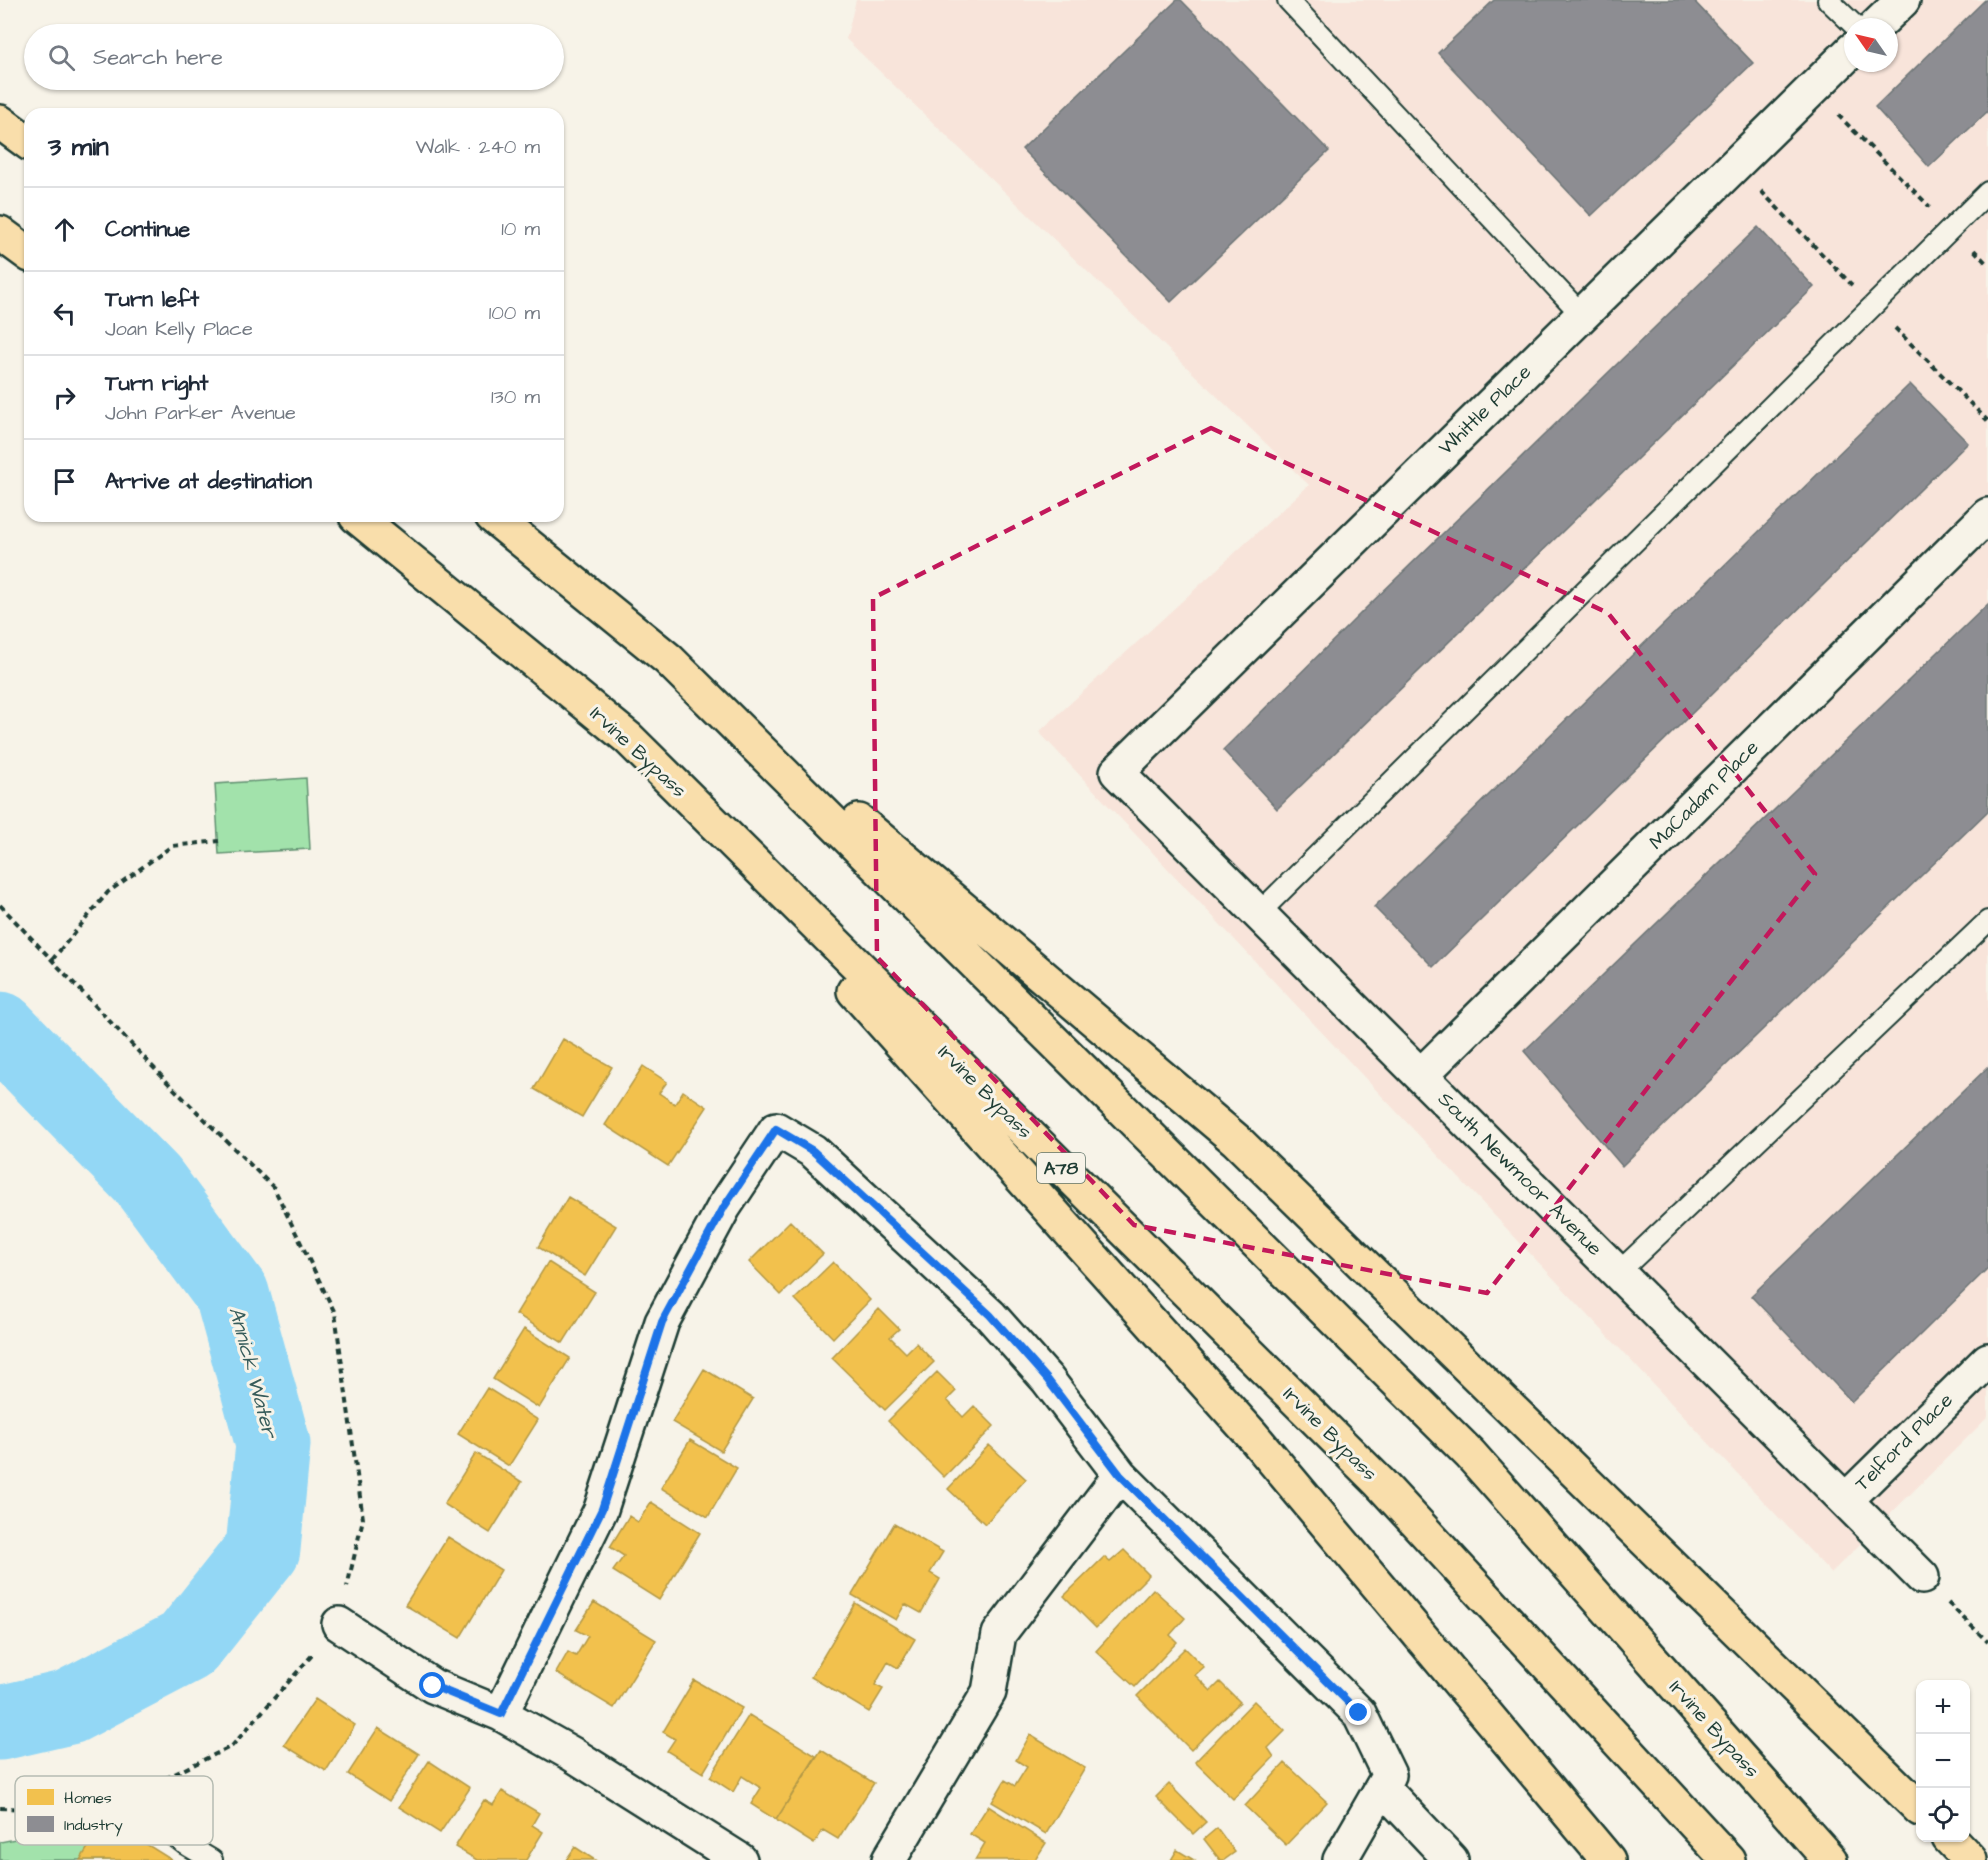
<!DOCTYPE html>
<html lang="en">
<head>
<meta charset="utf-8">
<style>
  :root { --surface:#fff; --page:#f6f6f7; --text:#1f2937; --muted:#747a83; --line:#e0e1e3 }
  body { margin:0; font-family:"Architects Daughter",sans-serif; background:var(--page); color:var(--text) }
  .controls { position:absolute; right:18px; bottom:18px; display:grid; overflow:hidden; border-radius:12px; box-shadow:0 2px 4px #0004 }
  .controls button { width:54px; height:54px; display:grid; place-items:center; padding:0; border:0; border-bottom:2px solid var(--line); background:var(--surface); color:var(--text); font:30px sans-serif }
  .compass { position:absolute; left:1844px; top:18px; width:54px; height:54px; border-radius:50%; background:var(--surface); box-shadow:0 2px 4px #0004; rotate:304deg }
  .stop { position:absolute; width:18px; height:18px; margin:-14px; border:4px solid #1a73e8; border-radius:50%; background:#fff }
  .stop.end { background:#1a73e8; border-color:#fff; box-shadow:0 2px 6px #0008 }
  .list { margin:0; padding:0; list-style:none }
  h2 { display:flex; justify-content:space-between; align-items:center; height:78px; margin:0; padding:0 24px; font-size:26px }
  h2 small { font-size:20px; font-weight:400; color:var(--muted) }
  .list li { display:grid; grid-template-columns:39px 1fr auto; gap:18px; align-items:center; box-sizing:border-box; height:84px; padding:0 24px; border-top:2px solid var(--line) }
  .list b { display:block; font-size:22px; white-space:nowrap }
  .list p { margin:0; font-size:20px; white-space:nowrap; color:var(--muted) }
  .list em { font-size:20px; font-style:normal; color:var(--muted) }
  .icon { flex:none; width:33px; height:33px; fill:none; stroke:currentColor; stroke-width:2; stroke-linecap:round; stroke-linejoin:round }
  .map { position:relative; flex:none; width:1988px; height:1860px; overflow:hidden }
  .search { position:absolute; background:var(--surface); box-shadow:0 2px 4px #0004; left:24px; top:24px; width:540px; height:66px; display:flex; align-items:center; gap:15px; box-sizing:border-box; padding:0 21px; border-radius:33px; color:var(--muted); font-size:22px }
  .panel { position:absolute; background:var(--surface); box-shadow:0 2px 4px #0004; left:24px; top:108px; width:540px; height:414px; border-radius:18px }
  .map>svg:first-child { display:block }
  .built { fill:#f8e4da; fill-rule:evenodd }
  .green { fill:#a2e2ab; stroke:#609070; stroke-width:1.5 }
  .homes { fill:#f2c14e; stroke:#b39946; stroke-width:1.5 }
  .industry { fill:#8d8d92; stroke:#6c7576; stroke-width:1.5 }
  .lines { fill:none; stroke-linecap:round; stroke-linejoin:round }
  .river { stroke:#93d7f5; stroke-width:75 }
  .service-casing { stroke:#1f3d34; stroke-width:24 }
  .minor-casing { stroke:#1f3d34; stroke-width:38 }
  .trunk-casing { stroke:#1f3d34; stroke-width:38 }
  .path { stroke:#1f3d34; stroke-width:4; stroke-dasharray:6 4.5; stroke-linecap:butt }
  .service { stroke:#f7f3e8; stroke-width:20 }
  .minor { stroke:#f7f3e8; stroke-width:33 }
  .trunk { stroke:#f9deab; stroke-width:33 }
  .route { stroke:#1a73e8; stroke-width:8 }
  .marked { fill:none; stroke:#c2185b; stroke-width:4.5; stroke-dasharray:12 8; stroke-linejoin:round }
  .labels { text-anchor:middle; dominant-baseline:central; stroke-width:6; stroke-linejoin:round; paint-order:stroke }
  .shield { fill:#f7f3e8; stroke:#60746a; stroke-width:1.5 }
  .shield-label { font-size:18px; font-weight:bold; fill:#1f3d34 }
  .street-label { font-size:20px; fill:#1f3d34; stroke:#f7f3e8 }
  .water-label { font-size:21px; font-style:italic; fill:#365c5b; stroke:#f7f3e8 }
  .key { fill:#f7f3e8; stroke:#b6bcb2; stroke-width:1.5 }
  .key-label { font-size:16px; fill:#1f3d34 }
</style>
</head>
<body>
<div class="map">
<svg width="1988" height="1860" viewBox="0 0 1988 1860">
  <rect width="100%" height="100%" fill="#f7f3e8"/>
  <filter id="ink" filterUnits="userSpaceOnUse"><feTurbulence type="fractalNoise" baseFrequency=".0167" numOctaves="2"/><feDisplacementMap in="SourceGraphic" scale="12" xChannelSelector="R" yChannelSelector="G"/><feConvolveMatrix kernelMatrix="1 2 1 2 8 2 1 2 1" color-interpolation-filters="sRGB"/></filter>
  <g filter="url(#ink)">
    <path class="built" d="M856,0H1988V1417L1831,1573L1039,732L1309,485L846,39ZM1853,27H1889V63H1853Z"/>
    <path class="green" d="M306,778L310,849L219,854L215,784Z
      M136,1815L109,1860H0V1842Z"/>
    <path class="homes" d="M563,1039L612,1067L582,1117L534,1089Z
      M643,1066L667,1082L659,1093L675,1104L683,1091L707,1107L668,1166L605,1125Z
      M568,1197L616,1226L585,1276L538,1247Z
      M790,1221L823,1254L781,1295L749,1262Z
      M548,1262L595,1292L563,1343L516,1314Z
      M833,1262L870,1300L833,1338L795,1299Z
      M879,1309L899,1329L890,1337L906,1353L916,1343L934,1362L885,1410L832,1358Z
      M524,1329L570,1358L539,1408L493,1379Z
      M704,1369L753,1399L721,1451L672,1422Z
      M937,1372L956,1391L947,1400L963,1417L974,1406L994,1426L944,1477L888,1421Z
      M487,1388L538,1420L509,1466L458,1434Z
      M690,1440L737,1468L708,1517L661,1488Z
      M989,1445L1026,1479L985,1524L948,1489Z
      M476,1453L522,1482L490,1533L444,1504Z
      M651,1502L700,1533L659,1600L613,1571L624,1556L610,1547L629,1516L638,1522Z
      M894,1524L943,1552L930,1573L940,1579L921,1613L905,1604L896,1620L852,1595Z
      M448,1537L501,1570L460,1638L405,1605Z
      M1124,1550L1149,1575L1096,1628L1064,1596L1104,1557L1110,1562Z
      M1153,1589L1185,1618L1170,1635L1177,1642L1135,1687L1096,1651Z
      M594,1602L656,1640L614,1708L556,1673L568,1652L576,1656L588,1636L576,1630Z
      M855,1603L915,1639L898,1668L888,1662L875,1685L883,1689L869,1712L811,1677Z
      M1185,1648L1204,1667L1195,1675L1211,1691L1220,1682L1240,1702L1191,1750L1137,1696Z
      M694,1680L742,1708L703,1773L667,1751L675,1739L663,1732Z
      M315,1699L355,1725L326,1771L284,1745Z
      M1254,1701L1285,1731L1268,1748L1274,1757L1233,1799L1195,1762Z
      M749,1715L816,1756L776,1820L751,1804L761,1788L742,1776L733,1792L710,1777Z
      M378,1728L419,1754L389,1801L348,1774Z
      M1030,1735L1085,1768L1046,1834L992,1802L1005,1780L1015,1786L1027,1767L1016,1760Z
      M821,1750L874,1783L838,1839L823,1830L814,1844L776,1820Z
      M429,1761L470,1788L440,1833L399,1807Z
      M1285,1763L1327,1802L1286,1845L1245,1806Z
      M1169,1784L1206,1822L1193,1834L1156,1797Z
      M502,1791L539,1813L532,1825L543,1832L526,1860H477L455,1847L484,1800L493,1805Z
      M988,1806L1046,1843L1035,1860H975L985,1843L970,1834Z
      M106,1819L172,1860H80Z
      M1217,1828L1235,1852L1224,1860H1220L1204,1839Z
      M575,1847L595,1860H566Z
      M1177,1850L1194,1860H1171Z"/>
    <path class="industry" d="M1177,0H1181L1329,151L1171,302L1022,149Z
      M1494,0H1693L1753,63L1591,216L1438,53Z
      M1985,0H1988V111L1929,167L1875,107Z
      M1758,227L1814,287L1277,809L1223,750L1367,607Z
      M1910,384L1968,443L1433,967L1374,907Z
      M1988,604V811L1622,1166L1524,1051Z
      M1988,1067V1268L1852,1402L1751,1296Z"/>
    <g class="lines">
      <path class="river" d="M0,1029L150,1183L232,1294L273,1444L263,1549L187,1645L69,1707L0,1723"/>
      <g class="service-casing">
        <path id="service" d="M1288,0L1582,315
          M1828,0L1856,27
          M1259,913L1988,192
          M1619,1272L1988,921
          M126,1798L185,1844L212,1860"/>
      </g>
      <g class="minor-casing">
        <path id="minor" d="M1875,27L1903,0
          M1853,49L1117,772L1922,1577
          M1421,1075L1988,515
          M1846,1500L1988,1360
          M339,1624L433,1686L501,1714L572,1754L740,1860
          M501,1714L601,1509L662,1322L724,1207L776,1129L813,1151L990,1315L1047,1379L1120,1475L1359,1713L1389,1775L1340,1860
          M1382,1787L1451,1860
          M889,1860L989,1692L999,1634L1120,1475"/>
      </g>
      <g class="trunk-casing">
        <path id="trunk" d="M0,122L30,144
          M0,233L30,255
          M356,516L628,738L1379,1482L1728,1860
          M492,516L668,659L1470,1454L1830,1860
          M859,821L1236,1140L1920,1809
          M854,991L1252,1435L1608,1860
          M1949,1838L1970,1860"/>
      </g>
      <path class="path" d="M1838,115L1930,207
        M1761,191L1852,285
        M1974,250L1988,265
        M1895,328L1988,421
        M0,905L170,1085L274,1188L335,1313L363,1519L347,1587
        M52,960L108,892L172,846L219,841
        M1948,1603L1988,1642
        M156,1783L232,1746L314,1653
        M0,1808L98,1811"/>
      <use href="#service" class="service"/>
      <use href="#minor" class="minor"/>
      <use href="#trunk" class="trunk"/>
    </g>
  </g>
  <g class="lines" filter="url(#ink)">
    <path class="route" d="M433,1686L501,1714L602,1509L662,1322L724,1207L776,1129L813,1151L990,1315L1047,1379L1120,1475L1359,1713"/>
  </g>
  <path class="marked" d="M1211,428L1608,613L1815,874L1487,1293L1134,1225L877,957L873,598Z"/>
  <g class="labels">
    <rect class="shield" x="1037" y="1153" width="48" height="30" rx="4.5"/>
    <g class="shield-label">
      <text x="1061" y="1168">A78</text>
    </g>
    <g class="street-label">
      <text transform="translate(1485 410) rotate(-44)">Whittle Place</text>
      <text transform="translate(638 752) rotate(43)">Irvine Bypass</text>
      <text transform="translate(1704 795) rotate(-45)">MaCadam Place</text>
      <text transform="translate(985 1092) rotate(45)">Irvine Bypass</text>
      <text transform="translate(1520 1174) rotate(45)">South Newmoor Avenue</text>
      <text transform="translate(1330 1434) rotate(45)">Irvine Bypass</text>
      <text transform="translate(1904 1442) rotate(-45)">Telford Place</text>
      <text transform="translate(1714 1729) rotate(48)">Irvine Bypass</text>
    </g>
    <g class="water-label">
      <text transform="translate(253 1372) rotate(75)">Annick Water</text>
    </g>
  </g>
  <rect x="15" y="1776" width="198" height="69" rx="9" class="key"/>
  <rect x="27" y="1789" width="27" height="16" fill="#f2c14e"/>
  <rect x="27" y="1816" width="27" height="16" fill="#8d8d92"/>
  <g class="key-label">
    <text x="64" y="1803">Homes</text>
    <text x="64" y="1830">Industry</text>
  </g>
</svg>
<div class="controls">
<button>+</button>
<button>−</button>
<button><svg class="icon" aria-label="locate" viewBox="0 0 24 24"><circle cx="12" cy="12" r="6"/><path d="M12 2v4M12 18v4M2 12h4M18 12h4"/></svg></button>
</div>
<svg class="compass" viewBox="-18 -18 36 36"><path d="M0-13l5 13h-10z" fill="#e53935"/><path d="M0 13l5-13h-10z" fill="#747a83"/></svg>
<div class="stop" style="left:433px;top:1686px"></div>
<div class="stop end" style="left:1359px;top:1713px"></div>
<div class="search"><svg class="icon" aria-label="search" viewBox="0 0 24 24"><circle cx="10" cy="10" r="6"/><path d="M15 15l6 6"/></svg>Search here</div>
<section class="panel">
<h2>3 min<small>Walk · 240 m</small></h2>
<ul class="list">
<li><svg class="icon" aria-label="ahead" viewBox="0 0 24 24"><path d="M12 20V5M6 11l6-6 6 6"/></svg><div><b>Continue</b></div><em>10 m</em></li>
<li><svg class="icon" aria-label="left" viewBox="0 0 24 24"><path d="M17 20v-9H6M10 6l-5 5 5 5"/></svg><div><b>Turn left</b><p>Joan Kelly Place</p></div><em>100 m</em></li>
<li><svg class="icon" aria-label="right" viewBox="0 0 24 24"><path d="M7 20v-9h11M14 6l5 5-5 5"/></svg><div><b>Turn right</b><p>John Parker Avenue</p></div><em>130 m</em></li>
<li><svg class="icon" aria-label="arrive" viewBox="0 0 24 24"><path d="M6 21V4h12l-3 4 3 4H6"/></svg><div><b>Arrive at destination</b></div></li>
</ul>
</section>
</div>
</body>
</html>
